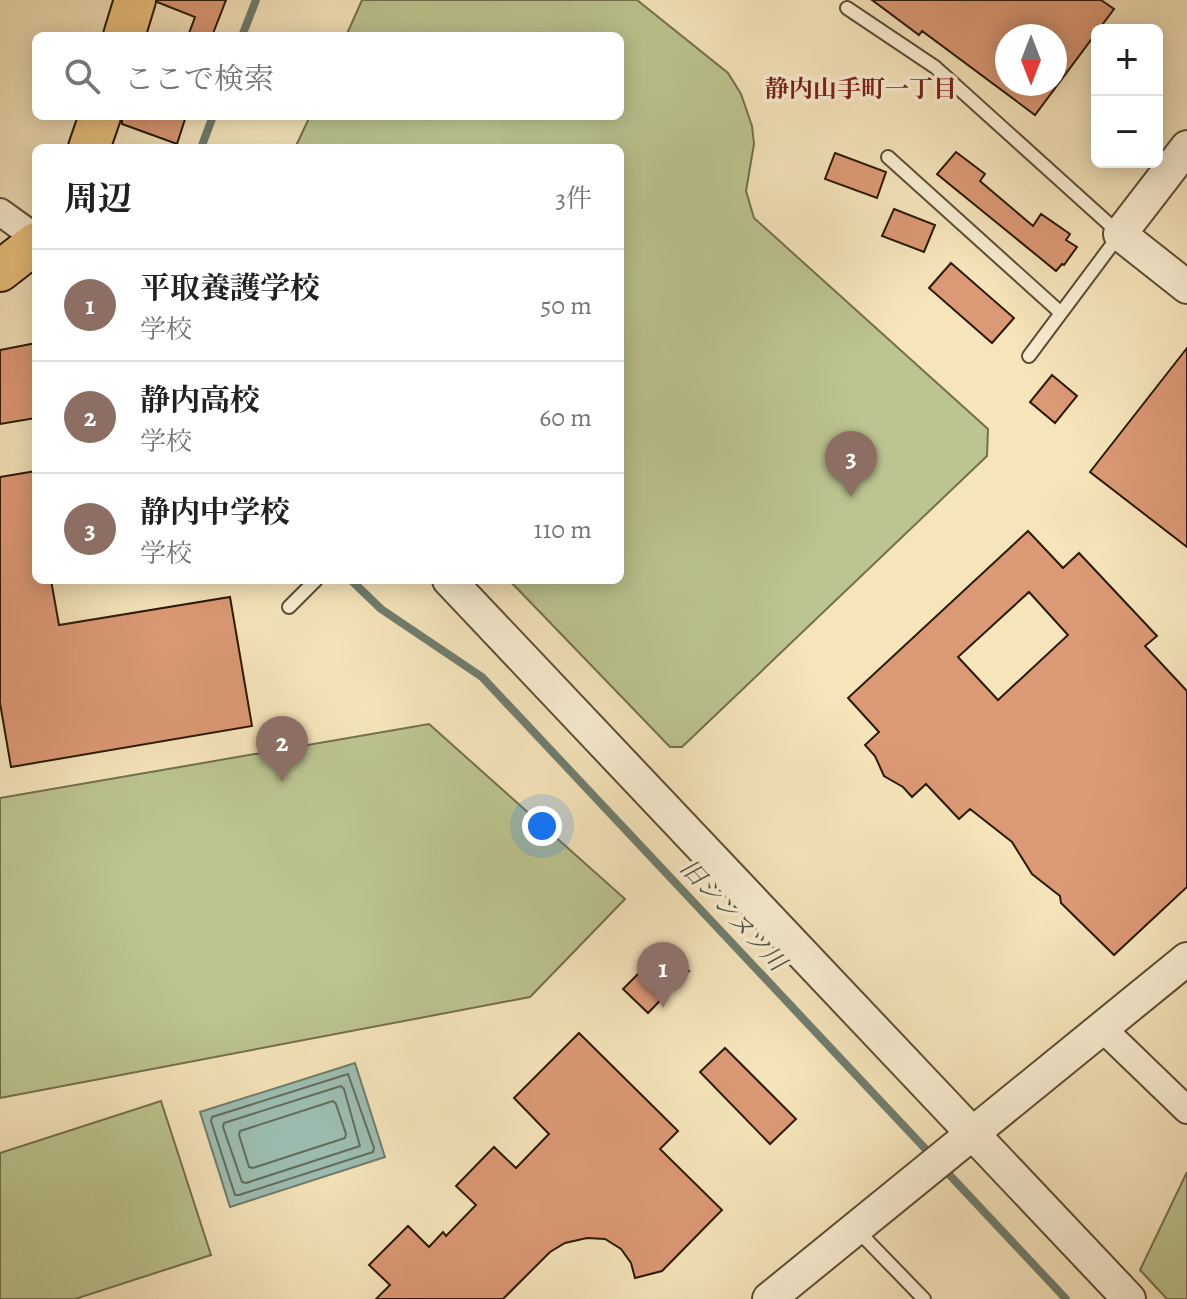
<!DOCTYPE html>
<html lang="ja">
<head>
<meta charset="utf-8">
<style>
  :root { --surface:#fff; --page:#f2f2f2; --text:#202124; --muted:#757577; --line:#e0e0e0; --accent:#d93025 }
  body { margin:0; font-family:Alegreya,"Noto Serif JP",serif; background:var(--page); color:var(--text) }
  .controls { position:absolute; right:24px; top:24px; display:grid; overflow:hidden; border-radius:12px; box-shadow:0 4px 20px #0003 }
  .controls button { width:72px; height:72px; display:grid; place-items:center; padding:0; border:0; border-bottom:2px solid var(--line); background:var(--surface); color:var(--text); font:40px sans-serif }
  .compass { position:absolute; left:995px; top:24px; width:72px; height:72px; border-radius:50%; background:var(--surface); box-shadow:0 4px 20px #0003; rotate:180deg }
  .you { position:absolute; left:542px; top:826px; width:28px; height:28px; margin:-20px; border:6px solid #fff; border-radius:50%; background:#1a73e8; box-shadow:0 0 0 12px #1a73e833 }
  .badge { display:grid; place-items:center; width:52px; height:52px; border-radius:50%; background:var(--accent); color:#fff; font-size:26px; font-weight:700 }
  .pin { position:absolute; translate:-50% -66px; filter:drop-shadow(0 2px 4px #0008) }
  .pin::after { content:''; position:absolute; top:42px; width:28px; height:24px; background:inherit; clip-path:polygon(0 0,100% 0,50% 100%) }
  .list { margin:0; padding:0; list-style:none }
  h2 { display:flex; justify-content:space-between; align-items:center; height:104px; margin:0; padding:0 32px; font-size:34px }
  h2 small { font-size:26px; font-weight:400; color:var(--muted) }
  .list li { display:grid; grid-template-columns:52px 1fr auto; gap:24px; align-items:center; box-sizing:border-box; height:112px; padding:0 32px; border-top:2px solid var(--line) }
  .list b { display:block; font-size:30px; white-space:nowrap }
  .list p { margin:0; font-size:26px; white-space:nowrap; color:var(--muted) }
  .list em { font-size:26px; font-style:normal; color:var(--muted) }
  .icon { flex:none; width:44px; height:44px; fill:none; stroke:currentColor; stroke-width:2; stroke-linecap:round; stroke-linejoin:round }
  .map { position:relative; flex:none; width:1187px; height:1299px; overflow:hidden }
  .search { position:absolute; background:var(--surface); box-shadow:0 4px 20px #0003; left:32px; top:32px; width:592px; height:88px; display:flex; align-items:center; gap:20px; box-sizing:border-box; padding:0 28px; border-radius:12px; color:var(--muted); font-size:30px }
  .panel { position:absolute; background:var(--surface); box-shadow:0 4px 20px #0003; left:32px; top:144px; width:592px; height:440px; border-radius:12px }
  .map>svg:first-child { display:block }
  .green { fill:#bcc590; stroke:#73704c; stroke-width:2 }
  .water { fill:#9dbfb3; stroke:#6f7d6e; stroke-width:2 }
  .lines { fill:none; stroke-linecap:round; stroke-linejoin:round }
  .shore { stroke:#646c5d; stroke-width:2 }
  .stream { stroke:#6f7d6e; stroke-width:8 }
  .building { fill:#dc9976; stroke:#2a1a07; stroke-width:2; fill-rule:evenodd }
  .service-casing { stroke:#5d4d34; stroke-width:16 }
  .minor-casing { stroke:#5d4d34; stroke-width:30 }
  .tertiary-casing { stroke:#5d4d34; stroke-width:36 }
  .primary-casing { stroke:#2a1a07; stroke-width:44 }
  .service { stroke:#f9eed3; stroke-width:12 }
  .minor { stroke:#f9eed3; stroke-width:26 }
  .tertiary { stroke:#f9eed3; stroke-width:32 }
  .primary { stroke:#ebc27e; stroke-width:40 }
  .labels { text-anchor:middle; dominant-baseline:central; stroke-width:7; stroke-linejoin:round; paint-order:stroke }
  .neighbourhood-label { font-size:24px; font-weight:bold; fill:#7a1f14; stroke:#f9eed3 }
  .water-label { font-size:24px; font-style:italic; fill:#525443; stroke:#f9eed3 }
</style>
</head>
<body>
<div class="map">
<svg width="1187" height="1299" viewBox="0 0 1187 1299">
  <rect width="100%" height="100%" fill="#f6e5bb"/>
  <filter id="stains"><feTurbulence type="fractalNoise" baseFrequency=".0025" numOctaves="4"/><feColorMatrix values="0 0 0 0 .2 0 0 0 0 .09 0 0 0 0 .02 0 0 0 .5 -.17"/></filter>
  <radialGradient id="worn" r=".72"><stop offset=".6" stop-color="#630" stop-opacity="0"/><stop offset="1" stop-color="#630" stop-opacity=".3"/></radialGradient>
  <path class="green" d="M362,0H637L728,73L741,94L752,126L754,144L746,191L754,218L988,429L987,456L682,747H670L509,580H620V148H295L310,116H620V36H346Z
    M429,724L625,899L530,997L0,1098V798Z
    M161,1101L211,1255L75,1299H0V1153Z
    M1187,1172V1299H1167L1140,1270Z"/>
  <path class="water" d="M355,1063L385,1157L230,1207L200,1112Z"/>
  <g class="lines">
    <path class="shore" d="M348,1074L374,1148L373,1152L239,1195H235L211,1121L212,1117Z
      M341,1086L344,1089L360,1146L246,1183L242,1182L223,1127L224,1123Z
      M333,1101L336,1104L346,1134L345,1138L253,1168L249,1167L239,1135L240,1131Z"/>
    <path class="stream" d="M242,36L256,0
      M201,148L213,116
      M351,580L381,609L482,677L934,1158
      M943,1168L1066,1299"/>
  </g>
  <path class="building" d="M157,0H226L212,36H188L195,17L157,2Z
    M872,0H1101L1114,9L1035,115L922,31L919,35ZM1007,36H1055V84H1007Z
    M122,116H186L177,144L122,124Z
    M956,152L985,174L980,181L1033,226L1041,214L1070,234L1066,240L1077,247L1064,265L1062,264L1056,271L937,174Z
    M835,153L886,172L877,198L825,179Z
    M894,209L935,225L924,252L882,236Z
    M951,263L1014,318L992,343L929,288Z
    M36,343V418L0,424V350Z
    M1187,348V547L1090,472Z
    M1052,375L1077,396L1055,423L1030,402Z
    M36,471V580H51L59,625L230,597L252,726L11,767L0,703V477Z
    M1028,531L1063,568L1079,553L1157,636L1145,646L1187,691V887L1114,955L1061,903L1060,896L1032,874L1012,842L970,809L959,819L926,784L912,797L903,787L884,776L875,756L865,745L879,732L848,698ZM1029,592L1068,635L998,700L958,657Z
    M664,948L689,971L648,1013L623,989Z
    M579,1033L678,1131L660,1149L722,1210L662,1271L635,1278L631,1263L621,1249L605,1239L587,1238L565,1243L550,1252L503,1299H376L390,1285L369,1265L408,1226L429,1247L443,1232L446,1236L476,1205L456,1186L494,1147L516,1168L549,1134L514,1098Z
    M725,1048L796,1119L770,1144L700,1072Z"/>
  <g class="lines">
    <g class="service-casing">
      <path id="service" d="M847,8L935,67L1120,234L1029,356
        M888,157L1061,313
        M289,607L316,580
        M856,1229L924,1299"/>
    </g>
    <g class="minor-casing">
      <path id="minor" d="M0,212L36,238
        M1102,1028L1187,1110"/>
    </g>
    <g class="tertiary-casing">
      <path id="tertiary" d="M1187,147L1120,234L1187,287
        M449,580L1129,1299
        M769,1299L1187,959"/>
    </g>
    <g class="primary-casing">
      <path id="primary" d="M124,36L135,0
        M89,148L100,116
        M0,271L36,243"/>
    </g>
    <use href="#service" class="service"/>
    <use href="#minor" class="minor"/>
    <use href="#tertiary" class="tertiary"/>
    <use href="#primary" class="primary"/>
  </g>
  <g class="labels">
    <g class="neighbourhood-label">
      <text x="861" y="89">静内山手町一丁目</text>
    </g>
    <g class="water-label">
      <text transform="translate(733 915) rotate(47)">旧シンヌツ川</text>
    </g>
  </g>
  <rect width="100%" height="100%" filter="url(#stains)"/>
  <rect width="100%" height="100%" fill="url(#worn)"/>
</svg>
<div class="controls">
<button>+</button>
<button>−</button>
</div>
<svg class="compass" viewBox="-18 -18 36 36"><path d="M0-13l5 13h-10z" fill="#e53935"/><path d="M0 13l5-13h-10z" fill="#757577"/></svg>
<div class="you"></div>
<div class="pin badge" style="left:663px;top:1008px;background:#8d6e63">1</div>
<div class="pin badge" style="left:282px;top:782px;background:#8d6e63">2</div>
<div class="pin badge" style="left:851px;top:497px;background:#8d6e63">3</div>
<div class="search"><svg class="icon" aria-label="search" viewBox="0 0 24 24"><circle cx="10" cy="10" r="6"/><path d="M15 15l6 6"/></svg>ここで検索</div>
<section class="panel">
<h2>周辺<small>3件</small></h2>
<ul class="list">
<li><span class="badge" style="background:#8d6e63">1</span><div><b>平取養護学校</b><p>学校</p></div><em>50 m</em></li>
<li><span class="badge" style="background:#8d6e63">2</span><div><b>静内高校</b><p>学校</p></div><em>60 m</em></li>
<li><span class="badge" style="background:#8d6e63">3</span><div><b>静内中学校</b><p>学校</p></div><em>110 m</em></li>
</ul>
</section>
</div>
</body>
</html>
